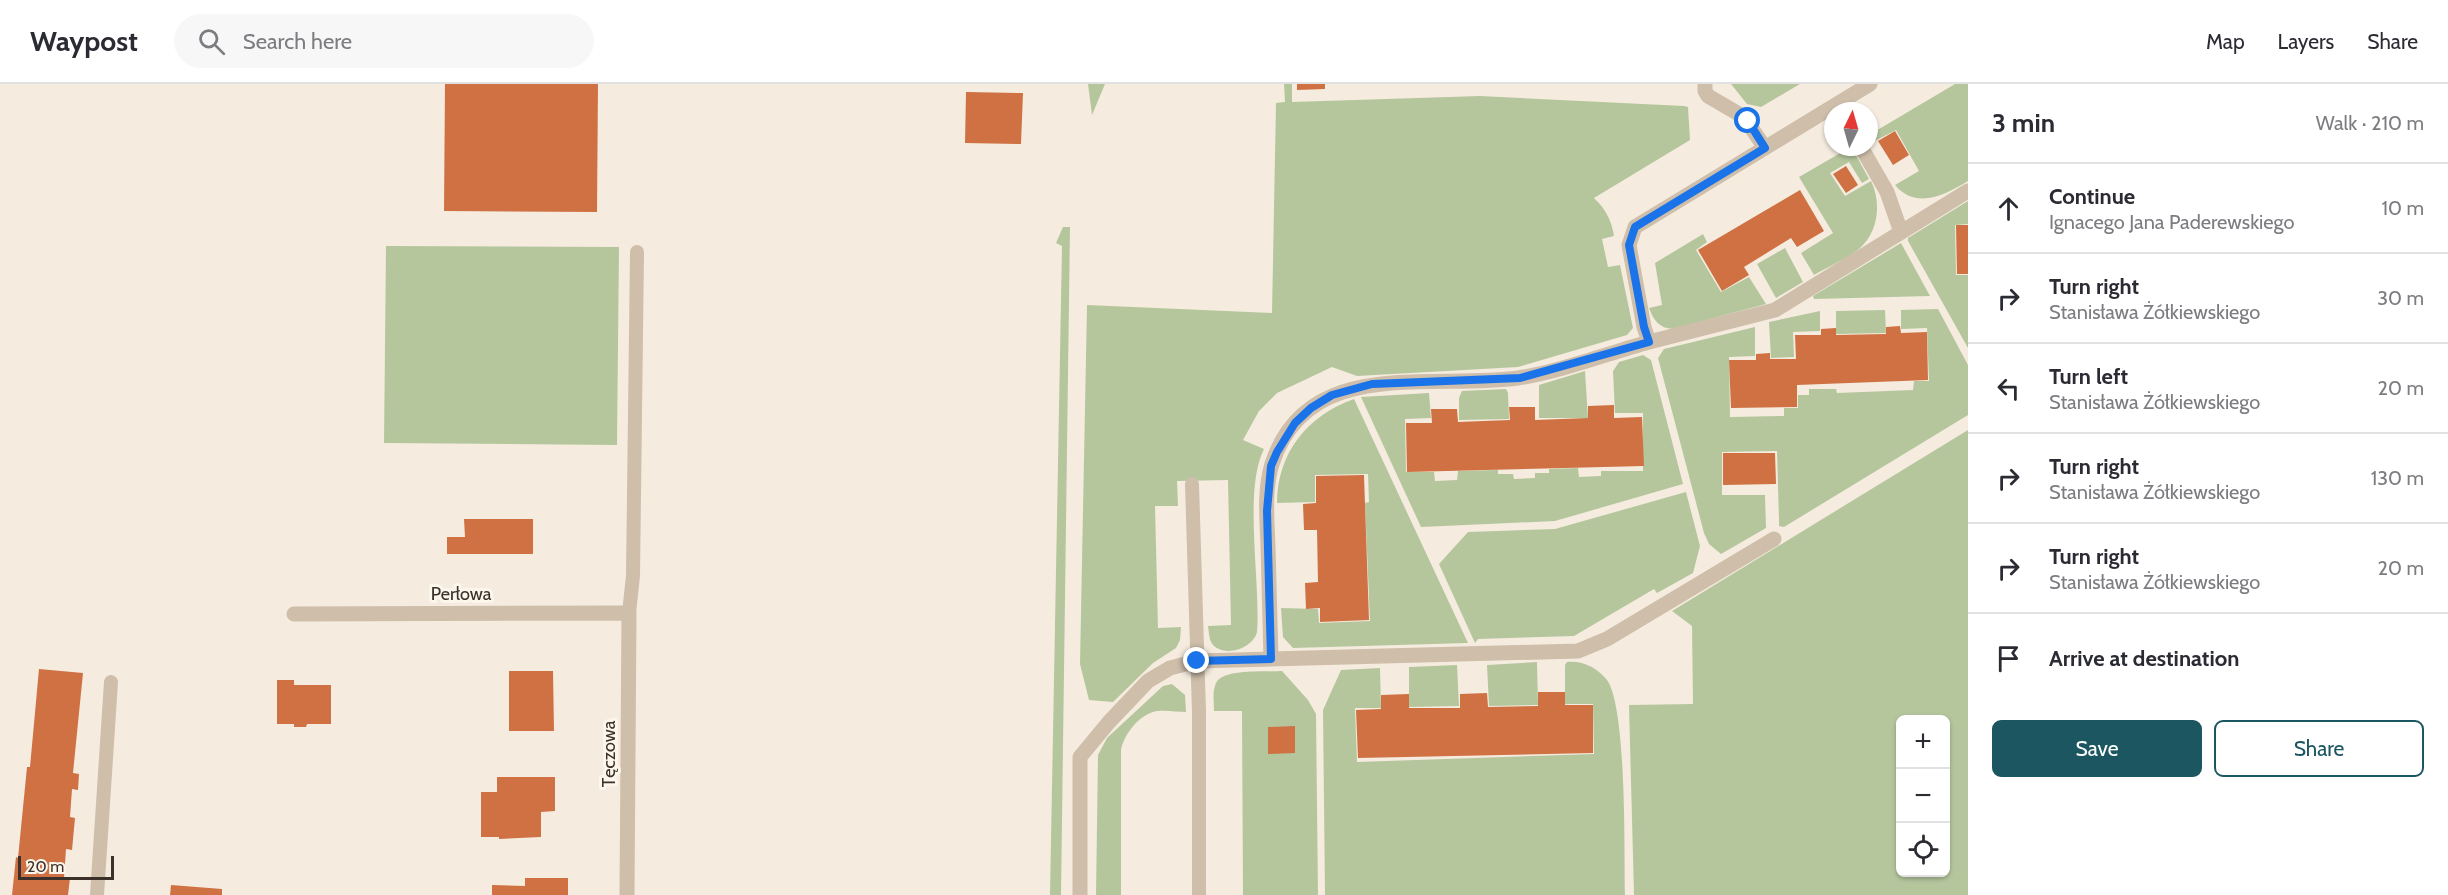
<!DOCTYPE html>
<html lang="en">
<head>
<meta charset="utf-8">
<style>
  :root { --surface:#fff; --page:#f7f7f7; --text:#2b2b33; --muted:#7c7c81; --line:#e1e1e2; --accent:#1b5661 }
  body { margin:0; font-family:Cabin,sans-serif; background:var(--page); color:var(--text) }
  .controls { position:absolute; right:18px; bottom:18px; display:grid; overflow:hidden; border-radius:9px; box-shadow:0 2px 4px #0004 }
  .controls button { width:54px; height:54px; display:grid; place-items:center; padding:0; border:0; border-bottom:2px solid var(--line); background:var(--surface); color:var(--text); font:30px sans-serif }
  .compass { position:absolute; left:1824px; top:18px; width:54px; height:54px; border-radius:50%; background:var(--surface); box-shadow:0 2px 4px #0004; rotate:5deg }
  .scale { position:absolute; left:18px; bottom:15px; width:96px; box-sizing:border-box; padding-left:6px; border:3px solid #3b312a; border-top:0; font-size:16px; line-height:21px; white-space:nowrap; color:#3b312a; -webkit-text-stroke:4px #fcf6ec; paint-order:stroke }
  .stop { position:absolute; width:18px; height:18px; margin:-14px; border:4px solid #1a73e8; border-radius:50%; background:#fff }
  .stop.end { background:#1a73e8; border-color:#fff; box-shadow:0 2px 6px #0008 }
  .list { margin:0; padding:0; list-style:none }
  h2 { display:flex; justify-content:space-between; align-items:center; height:78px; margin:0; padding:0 24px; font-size:26px }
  h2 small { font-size:20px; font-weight:400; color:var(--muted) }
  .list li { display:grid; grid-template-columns:39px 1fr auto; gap:18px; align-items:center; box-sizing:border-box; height:90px; padding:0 24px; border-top:2px solid var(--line) }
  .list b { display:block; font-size:22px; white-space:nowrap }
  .list p { margin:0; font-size:20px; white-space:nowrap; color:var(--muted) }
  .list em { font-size:20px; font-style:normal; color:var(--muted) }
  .actions { display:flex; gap:12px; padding:18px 24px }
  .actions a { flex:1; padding:14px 0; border:2px solid var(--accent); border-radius:9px; text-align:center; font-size:21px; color:var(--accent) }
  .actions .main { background:var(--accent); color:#fff }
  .icon { flex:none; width:33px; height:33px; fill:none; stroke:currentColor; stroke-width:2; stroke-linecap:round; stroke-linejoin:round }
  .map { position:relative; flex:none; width:1968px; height:811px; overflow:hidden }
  header { display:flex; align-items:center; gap:36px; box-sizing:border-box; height:84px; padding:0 30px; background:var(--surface); border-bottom:2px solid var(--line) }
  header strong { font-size:28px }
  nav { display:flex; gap:33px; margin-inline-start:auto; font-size:21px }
  .search { width:420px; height:54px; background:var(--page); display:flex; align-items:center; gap:15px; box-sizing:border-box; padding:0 21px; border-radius:33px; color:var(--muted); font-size:22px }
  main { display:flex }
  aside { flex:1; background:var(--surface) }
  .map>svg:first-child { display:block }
  .green { fill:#b5c69d; fill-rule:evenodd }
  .building { fill:#cf7143 }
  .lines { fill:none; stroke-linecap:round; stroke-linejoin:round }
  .service { stroke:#cebeaa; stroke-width:14 }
  .minor { stroke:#cebeaa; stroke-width:15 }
  .route { stroke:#1a73e8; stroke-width:8 }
  .labels { text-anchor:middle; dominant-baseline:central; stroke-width:6; stroke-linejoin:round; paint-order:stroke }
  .street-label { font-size:18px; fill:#3b312a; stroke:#fcf6ec }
</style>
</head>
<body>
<header>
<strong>Waypost</strong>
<div class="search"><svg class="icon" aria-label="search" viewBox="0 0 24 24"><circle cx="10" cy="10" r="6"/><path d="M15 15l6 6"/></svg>Search here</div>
<nav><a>Map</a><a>Layers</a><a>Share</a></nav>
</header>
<main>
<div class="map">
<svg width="1968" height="811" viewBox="0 0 1968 811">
  <rect width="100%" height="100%" fill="#f5ecdf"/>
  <path class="green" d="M1088,0H1105L1092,31Z
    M1284,0H1292V18L1480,12L1684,22L1688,23L1690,56L1594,114C1605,124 1612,137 1614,152L1602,155L1608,183L1620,181L1633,244L1627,251L1518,283L1357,292L1332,283L1277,309L1259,327L1243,356L1264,365C1243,406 1261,499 1257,548C1253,564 1226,574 1213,561C1209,556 1209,549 1208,542L1231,541L1228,396L1177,397L1178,422H1155L1158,544L1181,543L1180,556L1176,564L1153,579L1113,618L1089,616L1080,580L1087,221L1272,229L1276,19L1285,18Z
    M1731,0H1800L1761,23L1747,20Z
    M1955,0H1968V97C1945,111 1916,126 1895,101L1919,87L1896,46L1869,60V51Z
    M1849,64L1857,73L1869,95L1862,99L1849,78L1830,89L1845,112L1871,97C1881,117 1879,145 1862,162C1850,174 1829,182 1814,191L1801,169L1833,149L1799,93Z
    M1968,117V140L1955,141L1956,191H1968V264L1908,157V154Z
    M1063,143H1070L1061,811H1050L1062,162L1056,159Z
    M1703,150L1707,158L1696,166L1721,208L1749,193L1766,220L1673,245C1659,244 1654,237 1649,224L1662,221L1655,179Z
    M1901,159L1930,212L1814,215L1813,212Z
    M386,162L619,163L617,361L384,359Z
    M1785,164L1803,198L1776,214L1757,180Z
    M1938,225L1968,281V331L1784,443L1779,442V436L1777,367L1722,368V411H1765L1766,444L1721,470L1709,460L1704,449L1658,274L1664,265L1755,243V272L1729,273L1730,333L1784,332V324H1798V311H1809V305H1836L1837,309L1913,306L1914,297H1929L1927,244L1901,245V226Z
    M1885,226L1886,249L1836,250V227Z
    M1820,227V247L1793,248L1794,273L1771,274L1769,238Z
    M1643,271L1651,276L1683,400L1555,437L1421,443L1361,313L1429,309L1431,334L1405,335L1406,388H1434L1435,397L1457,396L1458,387L1498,386V390H1513L1514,395L1535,394V389H1549V385L1578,384L1579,393L1601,392V387H1643V329H1615L1613,287L1619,278Z
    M1585,287L1588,334H1539V301Z
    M1506,305L1508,309L1509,335L1459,336V314L1462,307Z
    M1354,315L1468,559L1293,564L1283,553L1281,524L1318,525L1319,539L1370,537L1365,419L1369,418L1368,390L1315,391V418L1277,419C1277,369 1308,331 1354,315Z
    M1968,346V811H1634L1629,621L1693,620L1692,542L1672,527ZM1900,636H1946V788H1900Z
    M1686,408L1700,462L1693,489L1657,509L1654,505L1574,552L1478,555L1475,559L1439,480L1468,448L1555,445Z
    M1537,578L1538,621L1489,622L1487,581Z
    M1567,578C1582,576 1598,584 1607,596C1627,624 1624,770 1625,811H1325L1323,626L1341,586L1380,584L1381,624H1355L1357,678L1594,670L1593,620H1565V581Z
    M1457,581L1459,622L1409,623V583Z
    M1282,587L1308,616L1316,630L1318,811H1243L1242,627H1214C1214,618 1212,608 1216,599C1223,584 1267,588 1282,587Z
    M1172,600L1185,611L1186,628C1177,628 1167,626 1158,627C1140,629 1124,650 1121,666V811H1096L1098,671L1107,654L1163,602Z"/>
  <path class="building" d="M445,0H598L597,128L444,127Z
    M1297,0H1325V5L1297,6Z
    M966,8L1023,9L1021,60L965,59Z
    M1895,47L1909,71L1893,81L1878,57Z
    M1846,82L1858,101L1846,109L1833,90Z
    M1800,106L1824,147L1797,163L1791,154L1744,183L1749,191L1722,207L1698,166Z
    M1956,141H1968V190H1957Z
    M1900,242L1901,249L1927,248L1928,296L1797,301V323L1731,324L1729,276H1756V270L1770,269V275H1796L1795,251H1821V245L1836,244V251L1886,250V243Z
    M1614,321V334L1642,333L1644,382L1407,388L1406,339H1432L1431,325H1457L1458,338L1510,336L1509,323H1535V336L1588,334V322Z
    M1723,369H1775L1776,400L1723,401Z
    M1364,391L1369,536L1320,538V524L1306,525L1305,499L1318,498L1317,446H1304L1303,420L1316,419V392Z
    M464,435H533V470H447V453H465Z
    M39,585L83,589L73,689L79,690L78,706L72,705L70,733L75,734L72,766L66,765L64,794H70L68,811H12L16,773L18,774L27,683H30Z
    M509,587H553L554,647H509Z
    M277,596H294V601H331V640H307L306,643H294V640H277Z
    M1538,608H1565V621H1593V669L1358,674L1356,626L1381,625V611L1409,610V624H1460V610L1487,609L1488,623L1538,622Z
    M1295,642V669L1268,670V643Z
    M497,693H555V727L541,728V753L499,755V753H481V708H497Z
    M525,794H568V811H492V801L525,802Z
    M171,801L222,805V811H170Z"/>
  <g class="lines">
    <path class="service" d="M1192,400L1199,628V811
      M629,529L633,492L637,168
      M97,811L111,598"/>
    <path class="minor" d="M1705,0V7L1708,12L1744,33L1765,64
      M1861,63L1887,108L1901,148
      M1649,258L1775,226L1968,107
      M294,530L629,529L627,811
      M1271,575C1270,537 1269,500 1268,462C1267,435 1264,406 1272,380C1307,271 1432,306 1518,294C1559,288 1609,269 1649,258L1644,243L1629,161L1635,143L1870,0
      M1080,811V673L1109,638L1148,597L1170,584L1197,577L1578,567L1607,555L1774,455"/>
  </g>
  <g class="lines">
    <path class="route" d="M1197,577L1271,575L1267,427L1271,382L1277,368L1295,339L1311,324L1332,311L1372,300L1520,294L1649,258L1644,243L1629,161L1635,143L1765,64L1748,37"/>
  </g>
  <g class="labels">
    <g class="street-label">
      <text x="461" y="510">Perłowa</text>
      <text transform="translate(609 670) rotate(-90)">Tęczowa</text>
    </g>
  </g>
</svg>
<div class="controls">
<button>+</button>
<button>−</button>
<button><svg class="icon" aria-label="locate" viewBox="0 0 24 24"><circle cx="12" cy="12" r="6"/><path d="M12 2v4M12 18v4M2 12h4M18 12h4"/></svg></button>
</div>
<svg class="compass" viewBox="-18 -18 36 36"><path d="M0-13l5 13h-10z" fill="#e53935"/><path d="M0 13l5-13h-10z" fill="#7c7c81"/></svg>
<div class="scale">20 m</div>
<div class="stop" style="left:1748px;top:37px"></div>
<div class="stop end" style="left:1197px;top:577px"></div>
</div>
<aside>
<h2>3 min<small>Walk · 210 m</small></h2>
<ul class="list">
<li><svg class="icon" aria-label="ahead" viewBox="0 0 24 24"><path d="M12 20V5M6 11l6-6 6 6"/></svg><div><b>Continue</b><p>Ignacego Jana Paderewskiego</p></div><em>10 m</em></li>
<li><svg class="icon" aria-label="right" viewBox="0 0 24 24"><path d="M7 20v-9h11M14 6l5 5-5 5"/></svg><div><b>Turn right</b><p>Stanisława Żółkiewskiego</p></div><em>30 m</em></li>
<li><svg class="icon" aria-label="left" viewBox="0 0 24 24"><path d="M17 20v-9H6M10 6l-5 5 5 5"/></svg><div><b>Turn left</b><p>Stanisława Żółkiewskiego</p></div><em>20 m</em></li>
<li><svg class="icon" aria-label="right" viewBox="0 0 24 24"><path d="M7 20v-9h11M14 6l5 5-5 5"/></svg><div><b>Turn right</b><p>Stanisława Żółkiewskiego</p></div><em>130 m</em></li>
<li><svg class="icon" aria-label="right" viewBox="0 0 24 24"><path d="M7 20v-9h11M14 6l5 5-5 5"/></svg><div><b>Turn right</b><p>Stanisława Żółkiewskiego</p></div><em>20 m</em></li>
<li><svg class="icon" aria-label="arrive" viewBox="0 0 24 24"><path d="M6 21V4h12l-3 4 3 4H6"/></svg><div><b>Arrive at destination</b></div></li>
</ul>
<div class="actions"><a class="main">Save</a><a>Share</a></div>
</aside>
</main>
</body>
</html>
